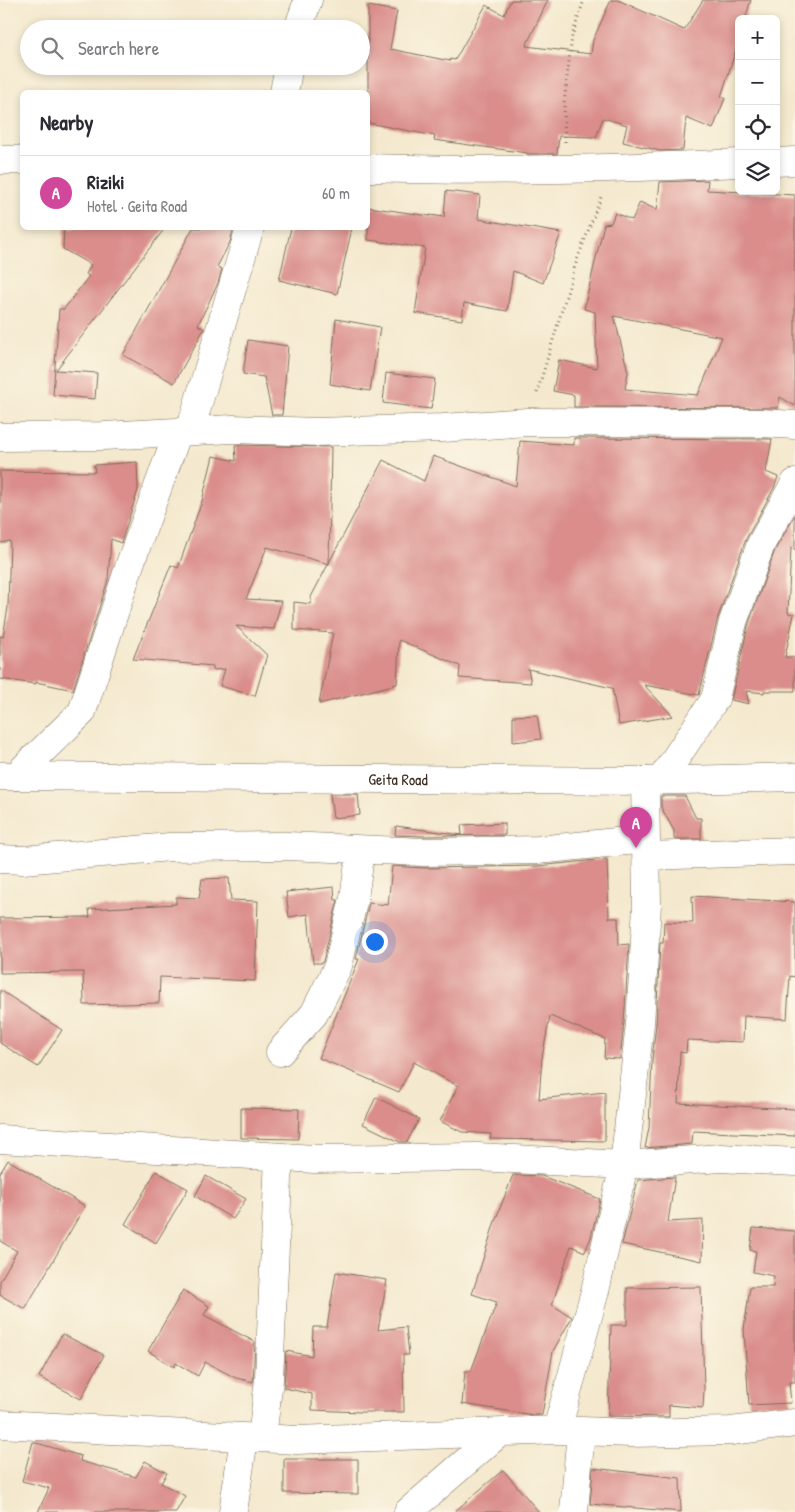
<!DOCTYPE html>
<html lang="en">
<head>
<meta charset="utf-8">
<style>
  :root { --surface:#fff; --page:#f7f7f7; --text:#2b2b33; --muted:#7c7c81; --line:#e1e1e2; --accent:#2563eb }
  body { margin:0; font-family:"Patrick Hand",sans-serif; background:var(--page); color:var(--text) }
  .controls { position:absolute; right:15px; top:15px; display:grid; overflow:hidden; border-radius:8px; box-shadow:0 2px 8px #0003 }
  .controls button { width:45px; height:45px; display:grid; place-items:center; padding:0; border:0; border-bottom:1px solid var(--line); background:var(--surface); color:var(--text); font:25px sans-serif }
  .you { position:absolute; left:374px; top:941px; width:18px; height:18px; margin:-12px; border:4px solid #fff; border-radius:50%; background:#1a73e8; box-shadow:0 0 0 8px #1a73e833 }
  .badge { display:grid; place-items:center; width:32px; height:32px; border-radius:50%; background:var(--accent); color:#fff; font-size:16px; font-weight:700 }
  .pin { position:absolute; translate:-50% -41px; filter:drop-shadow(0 1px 2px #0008) }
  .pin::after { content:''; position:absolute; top:26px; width:18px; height:15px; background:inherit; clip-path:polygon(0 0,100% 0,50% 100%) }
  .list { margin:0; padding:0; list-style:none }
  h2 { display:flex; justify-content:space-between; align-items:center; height:65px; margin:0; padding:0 20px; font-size:21px }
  h2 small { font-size:16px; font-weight:400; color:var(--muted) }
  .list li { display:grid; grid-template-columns:32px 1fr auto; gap:15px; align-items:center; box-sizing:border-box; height:75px; padding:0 20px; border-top:1px solid var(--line) }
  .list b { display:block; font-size:19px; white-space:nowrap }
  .list p { margin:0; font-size:16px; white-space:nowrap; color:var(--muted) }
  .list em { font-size:16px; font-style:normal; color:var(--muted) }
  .icon { flex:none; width:28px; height:28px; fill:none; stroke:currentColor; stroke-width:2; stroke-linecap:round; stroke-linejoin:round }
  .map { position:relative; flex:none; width:795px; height:1512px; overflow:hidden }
  .search { position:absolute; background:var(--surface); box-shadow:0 2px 8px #0003; left:20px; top:20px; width:350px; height:55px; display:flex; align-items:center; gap:12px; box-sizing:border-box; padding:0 18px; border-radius:28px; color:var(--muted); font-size:19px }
  .panel { position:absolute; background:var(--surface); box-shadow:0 2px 8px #0003; left:20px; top:90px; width:350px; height:140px; border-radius:8px }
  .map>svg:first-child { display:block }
  .building { fill:#da8d8b; fill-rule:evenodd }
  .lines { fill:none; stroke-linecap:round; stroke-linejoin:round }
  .minor-casing { stroke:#7c6d5c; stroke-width:29 }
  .highway-casing { stroke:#7c6d5c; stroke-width:29 }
  .path { stroke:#7c6d5c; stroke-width:3; stroke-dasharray:1 4; stroke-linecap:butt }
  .minor { stroke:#fff; stroke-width:28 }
  .highway { stroke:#fff; stroke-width:28 }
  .labels { text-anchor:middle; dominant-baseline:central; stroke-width:4; stroke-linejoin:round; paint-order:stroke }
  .street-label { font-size:16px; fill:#3b2a1e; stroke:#fcf5e5 }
</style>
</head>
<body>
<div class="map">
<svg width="795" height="1512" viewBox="0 0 795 1512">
  <rect width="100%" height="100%" fill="#fcf5e5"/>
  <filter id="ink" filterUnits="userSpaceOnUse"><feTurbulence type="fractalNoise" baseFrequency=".02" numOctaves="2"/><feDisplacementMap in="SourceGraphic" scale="10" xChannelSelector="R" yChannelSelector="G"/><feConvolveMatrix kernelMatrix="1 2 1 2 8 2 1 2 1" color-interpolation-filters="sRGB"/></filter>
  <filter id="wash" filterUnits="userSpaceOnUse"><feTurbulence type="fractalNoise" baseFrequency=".0096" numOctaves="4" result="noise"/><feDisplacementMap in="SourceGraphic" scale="20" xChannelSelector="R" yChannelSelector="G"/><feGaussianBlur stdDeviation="1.12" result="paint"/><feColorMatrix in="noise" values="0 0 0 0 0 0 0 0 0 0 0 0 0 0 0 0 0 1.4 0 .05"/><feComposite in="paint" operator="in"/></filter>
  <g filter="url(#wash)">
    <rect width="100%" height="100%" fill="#f4e9ce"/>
    <g id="blocks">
      <path class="building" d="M511,0H548L526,46L591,54L593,40L611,0H618L684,30L703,0H751L745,19H739V40L721,97L725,98L713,129L686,118L683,150L660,151L623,142L627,125L603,118L596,137L559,136L557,154H527V153L434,140L435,136L368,123V6L397,11L390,49L450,61V59L455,60L486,5L504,15Z
        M708,180L707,190L795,195V406L780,397L778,408L574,407V395L553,391L559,360L597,368L595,312L584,309L604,224L611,223L615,213L632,220L640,202L657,210L660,182ZM614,316L722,337L698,395L625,389L628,372Z
        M446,191L480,195L478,219L561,233L543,283L513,271L507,311L464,303L462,320L415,313L425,248L368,240V207L430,216V215L444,217Z
        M64,228H165L56,370L97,373L95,399L53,395L59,309H64L89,276L86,274L91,265L63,249Z
        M193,228H234L230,242L217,267L222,269L218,283L198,325L204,329L174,383L123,355Z
        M291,228H352L337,294L279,280Z
        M336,319L380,327L370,391L330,384Z
        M248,340L288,346L282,415H272L264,377L243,374Z
        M386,373L435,379L431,409L383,403Z
        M574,438L772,439L766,472L778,477L774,488L746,539L718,617L699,695L644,685L673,716L619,725L612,688L528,669L531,683L459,678L460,666L399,640L397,684L319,704L333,633L294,630V602L311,604V597L383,460L424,481L433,456L516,486L520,441L574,445Z
        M235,445L331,447L329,564L267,547L246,599L281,601L274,629L236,626L267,655L255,696L220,686L225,669L213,670V666L133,659L171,565L178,568L202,501L213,456L236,461Z
        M137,462L138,490L121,543L111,539L108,580L73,690L36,682V684L0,679V636L3,637L8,607L10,541L0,543V471L95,472L94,465Z
        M795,515V550L791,548L788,613L794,614L785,657H795V691H764V693L746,691L749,704L731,700L748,626L775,550Z
        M537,715L541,739L513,742V716Z
        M330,794H358L360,815L333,818Z
        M661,796H685L696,818H701V839H674V831L661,807Z
        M505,823V835L424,836L395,835L396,826L462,835L461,825Z
        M607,859L609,918H618L619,945L629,944L624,1023L620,1059L604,1058L605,1039L550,1016L542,1058L539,1099L605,1092V1141L490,1139L491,1134L462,1132L440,1121L458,1086L414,1062L399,1092L319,1058L359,959H356L369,903L388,905L392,866L424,868L538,866Z
        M229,878L231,900L258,901L255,981L160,977L159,1003L84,1005L83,972L0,973V918L90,917L89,909L176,904V897L199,898L202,879Z
        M334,887L335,900H338L323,961L322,963H313L308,914L289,917L286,892Z
        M692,896L795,902V977L790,976L787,1019L744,1016L743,1042L687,1040L686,1053L680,1052L678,1103L795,1109V1136L693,1131L692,1144L645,1148L649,1128L652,1060L656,1025L660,943H663L664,922L693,923Z
        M0,990L62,1030L38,1067L0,1043Z
        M376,1097L419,1119L407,1142H400L363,1124Z
        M241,1108L299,1109L298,1139L241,1138Z
        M8,1160L85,1206L25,1309L0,1295V1281L17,1251L0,1241V1173Z
        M156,1171L188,1189L156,1243L125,1224Z
        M513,1175L542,1176L600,1199L591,1237L585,1252L571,1246L552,1305L572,1317L553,1351L542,1415H533L462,1404L465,1371H471L497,1302L472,1294L495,1221Z
        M206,1176L246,1199L233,1219L195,1196Z
        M675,1177L668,1222L703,1220L702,1261L622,1244L638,1180Z
        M753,1228L795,1231V1382H789L791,1403L749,1405L744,1329L750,1287H773L774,1276L753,1272L756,1251L750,1250Z
        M336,1272L387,1280L378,1330L406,1327L409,1355H403L404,1412H361L312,1410V1394L284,1388L286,1351L312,1356L313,1327H327Z
        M701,1287L704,1389L703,1408L669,1405V1417L608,1416L611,1325H627V1288Z
        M183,1290L209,1306L204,1315L255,1342L253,1382L236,1378L205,1362L198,1376L176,1363L174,1367L148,1351Z
        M62,1334L104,1355L81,1399L39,1377Z
        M33,1442L81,1456L80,1461L136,1477L145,1461L167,1473L161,1483L185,1496L176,1512H38L49,1488L22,1481Z
        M284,1459H358V1494L284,1493Z
        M593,1468L680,1478L681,1512L590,1504Z
        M503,1470L539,1512H454Z"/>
    </g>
  </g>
  <g filter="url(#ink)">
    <use href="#blocks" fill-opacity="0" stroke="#7c6d5c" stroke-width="1"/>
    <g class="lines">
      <g class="minor-casing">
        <path id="minor" d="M298,29L308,0
          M284,92L289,66
          M0,160H22
          M776,162L795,161
          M368,168C491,172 615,169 739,163
          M190,431L250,228
          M0,437L103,436L232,429L317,432L443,428L528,422L761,423L795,425
          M16,776L82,712L130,564L178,432
          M661,780L715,699L733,622L761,544L795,483
          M647,856L795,851
          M0,859L23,860L170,847L287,846L424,852L538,850L646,839
          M280,1052L314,1014L338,966L354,898L361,850
          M0,1139L314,1159L477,1157L624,1165L721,1158L795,1162
          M0,1424L297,1440L557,1430L631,1433L731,1431L795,1423
          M557,1430L595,1291L624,1165L640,1024L647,905L645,781
          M262,1438L269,1379L279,1157
          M233,1512L244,1438
          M408,1512L499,1433
          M574,1512L581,1431"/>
      </g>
      <g class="highway-casing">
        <g id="highway">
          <path id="s1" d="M0,776L645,781L795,777"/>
        </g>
      </g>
      <path class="path" d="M565,142L564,104L572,36L584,0
        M537,393L577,260L601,197"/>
      <use href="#minor" class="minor"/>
      <use href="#highway" class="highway"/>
    </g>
  </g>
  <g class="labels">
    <g class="street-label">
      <text stroke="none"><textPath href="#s1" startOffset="398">Geita Road</textPath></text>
    </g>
  </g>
</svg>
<div class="controls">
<button>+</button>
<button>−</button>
<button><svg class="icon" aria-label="locate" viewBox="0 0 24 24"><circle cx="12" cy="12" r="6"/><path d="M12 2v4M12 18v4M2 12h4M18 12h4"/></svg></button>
<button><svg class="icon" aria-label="layers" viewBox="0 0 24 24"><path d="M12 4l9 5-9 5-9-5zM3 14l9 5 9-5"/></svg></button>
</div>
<div class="you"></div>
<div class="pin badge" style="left:636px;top:848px;background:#d1479c">A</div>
<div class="search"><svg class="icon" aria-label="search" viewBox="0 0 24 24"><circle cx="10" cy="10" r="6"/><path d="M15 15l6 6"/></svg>Search here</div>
<section class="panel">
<h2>Nearby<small></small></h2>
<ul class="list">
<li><span class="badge" style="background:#d1479c">A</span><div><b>Riziki</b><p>Hotel · Geita Road</p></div><em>60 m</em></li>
</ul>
</section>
</div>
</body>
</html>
